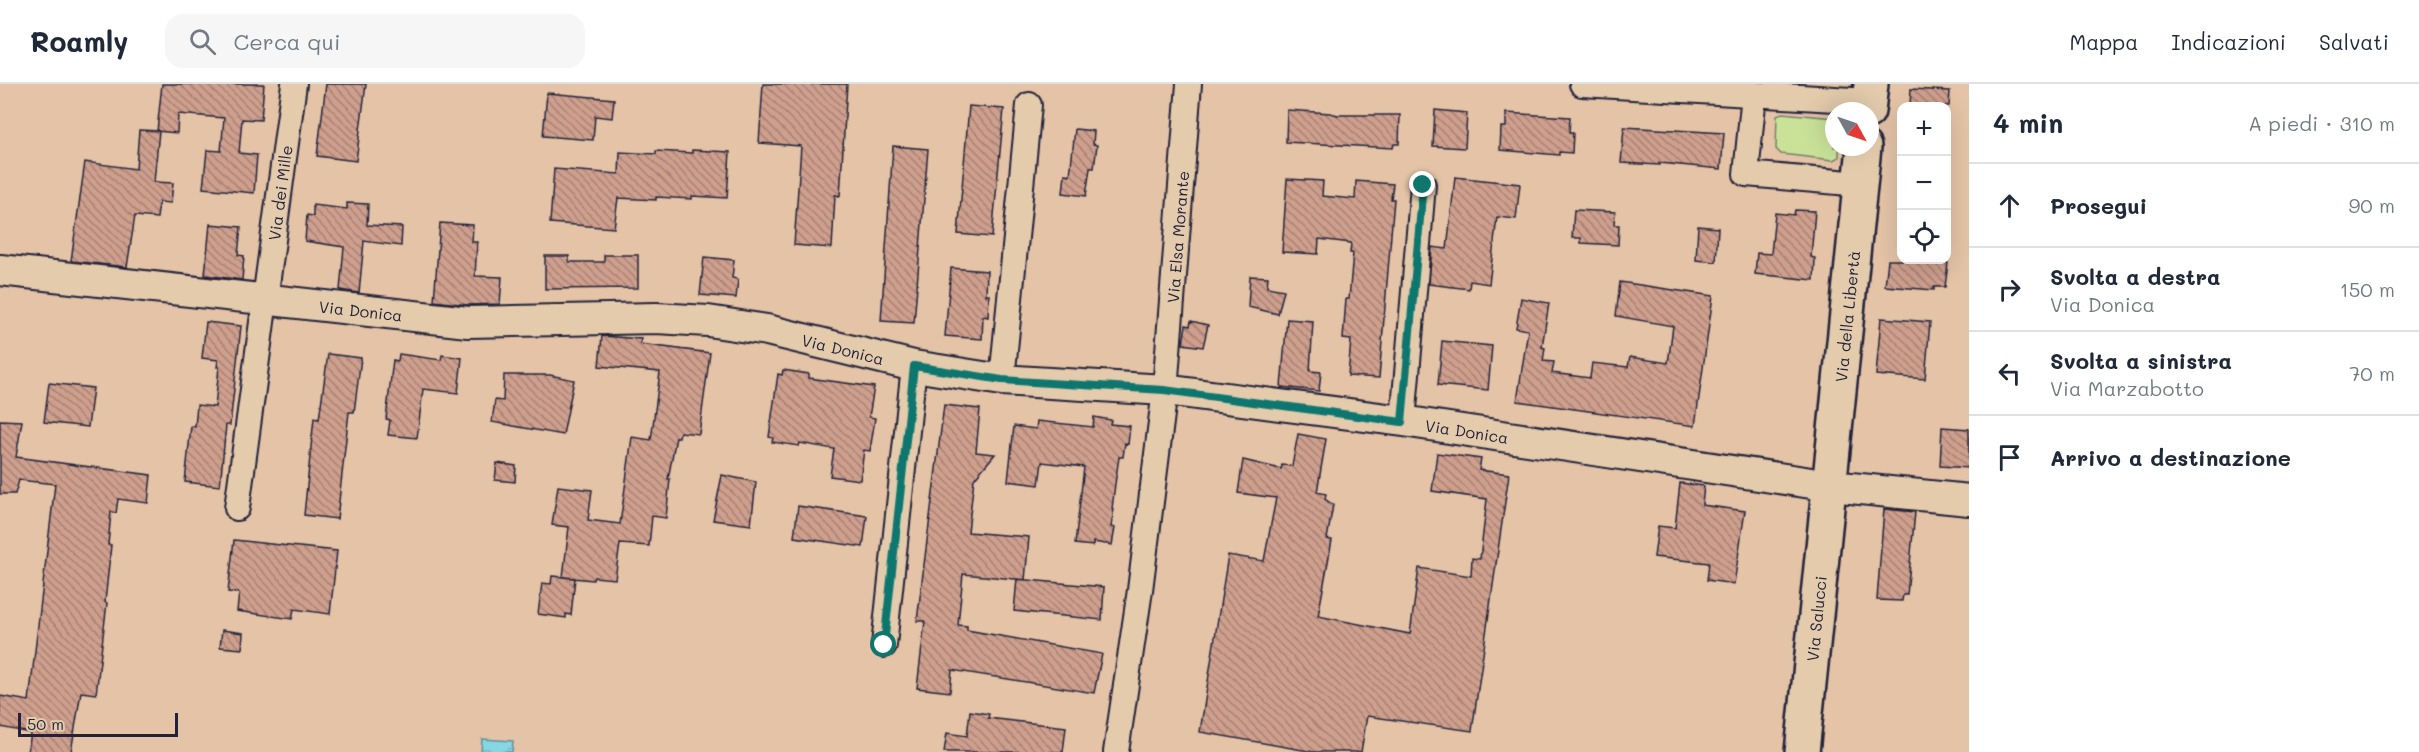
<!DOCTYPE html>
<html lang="it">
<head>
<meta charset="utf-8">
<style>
  :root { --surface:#fff; --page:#f6f6f7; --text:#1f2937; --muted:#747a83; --line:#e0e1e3 }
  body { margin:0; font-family:Mali,sans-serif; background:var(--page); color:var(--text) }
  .controls { position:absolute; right:18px; top:18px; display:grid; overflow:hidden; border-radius:12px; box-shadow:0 6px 24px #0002 }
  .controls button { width:54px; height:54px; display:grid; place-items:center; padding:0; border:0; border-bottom:2px solid var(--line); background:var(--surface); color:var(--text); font:30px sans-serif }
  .compass { position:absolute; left:1825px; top:18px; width:54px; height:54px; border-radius:50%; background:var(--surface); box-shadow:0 6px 24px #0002; rotate:130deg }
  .scale { position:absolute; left:18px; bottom:15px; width:160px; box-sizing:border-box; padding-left:6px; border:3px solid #22223b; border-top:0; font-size:16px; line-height:21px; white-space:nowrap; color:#22223b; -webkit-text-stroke:4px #e4cbac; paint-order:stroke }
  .stop { position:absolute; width:18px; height:18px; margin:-14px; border:4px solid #0f766e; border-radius:50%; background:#fff }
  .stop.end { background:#0f766e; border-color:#fff; box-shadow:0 2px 6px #0008 }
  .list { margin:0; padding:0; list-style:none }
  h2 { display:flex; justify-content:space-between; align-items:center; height:78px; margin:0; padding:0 24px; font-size:26px }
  h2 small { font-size:20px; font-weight:400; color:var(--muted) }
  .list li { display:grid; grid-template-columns:39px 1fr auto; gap:18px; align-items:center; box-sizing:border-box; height:84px; padding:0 24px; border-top:2px solid var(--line) }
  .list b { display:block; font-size:22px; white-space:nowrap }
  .list p { margin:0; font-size:20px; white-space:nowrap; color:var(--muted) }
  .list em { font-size:20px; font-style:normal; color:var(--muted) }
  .icon { flex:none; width:33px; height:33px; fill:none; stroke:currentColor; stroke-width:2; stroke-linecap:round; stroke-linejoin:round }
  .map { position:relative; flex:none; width:1969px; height:668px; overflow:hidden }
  header { display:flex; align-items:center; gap:36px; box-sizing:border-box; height:84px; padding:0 30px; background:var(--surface); border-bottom:2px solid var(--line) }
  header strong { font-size:28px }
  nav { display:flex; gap:33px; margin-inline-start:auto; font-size:21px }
  .search { width:420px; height:54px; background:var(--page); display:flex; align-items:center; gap:15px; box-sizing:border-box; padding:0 21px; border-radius:18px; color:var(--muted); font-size:22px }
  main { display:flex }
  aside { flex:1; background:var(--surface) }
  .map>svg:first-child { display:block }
  .green { fill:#c9e298; stroke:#76826a; stroke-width:1.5 }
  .water { fill:url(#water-waves); stroke:#5f8f9f; stroke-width:1.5 }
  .building { fill:url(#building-back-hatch); stroke:#22223b; stroke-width:1.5 }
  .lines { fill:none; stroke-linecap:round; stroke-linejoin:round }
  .minor-casing { stroke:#22223b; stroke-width:28 }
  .tertiary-casing { stroke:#22223b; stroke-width:34 }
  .secondary-casing { stroke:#22223b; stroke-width:38 }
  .minor { stroke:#e4cbac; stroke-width:24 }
  .tertiary { stroke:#e4cbac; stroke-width:30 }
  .secondary { stroke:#e4cbac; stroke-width:33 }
  .route { stroke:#0f766e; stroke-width:8 }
  .labels { text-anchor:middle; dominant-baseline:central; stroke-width:4.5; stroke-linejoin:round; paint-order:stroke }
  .street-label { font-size:16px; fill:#22223b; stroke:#e4cbac }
</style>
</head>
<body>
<header>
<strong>Roamly</strong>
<div class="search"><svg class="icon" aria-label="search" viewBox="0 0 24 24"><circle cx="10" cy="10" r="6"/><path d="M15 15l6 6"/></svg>Cerca qui</div>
<nav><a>Mappa</a><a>Indicazioni</a><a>Salvati</a></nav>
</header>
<main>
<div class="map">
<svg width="1969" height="668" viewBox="0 0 1969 668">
  <defs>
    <pattern id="water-waves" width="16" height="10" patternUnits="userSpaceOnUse" patternTransform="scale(1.5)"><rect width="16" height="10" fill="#87d7e2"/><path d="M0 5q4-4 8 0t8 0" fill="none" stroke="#74b8c3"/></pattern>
    <pattern id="building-back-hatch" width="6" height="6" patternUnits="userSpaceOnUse" patternTransform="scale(1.5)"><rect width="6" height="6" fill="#ce9f8d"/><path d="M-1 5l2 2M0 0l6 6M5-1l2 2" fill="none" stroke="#a78174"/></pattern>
  </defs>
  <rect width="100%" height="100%" fill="#e4c3a6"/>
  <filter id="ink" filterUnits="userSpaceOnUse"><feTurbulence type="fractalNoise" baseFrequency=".0167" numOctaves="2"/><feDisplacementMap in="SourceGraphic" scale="12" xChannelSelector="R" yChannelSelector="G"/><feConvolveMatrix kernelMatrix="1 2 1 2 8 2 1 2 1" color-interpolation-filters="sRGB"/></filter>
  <g filter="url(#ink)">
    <path class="green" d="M1782,29L1834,34V63H1839V73L1833,76L1781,70L1776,65L1777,31Z"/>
    <path class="water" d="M482,655L513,657L512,668H481Z"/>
    <path class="building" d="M162,0H264L261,36L242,35L239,69L257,71L254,109L203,104L207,66L221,67L224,34L178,30L177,49L157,47Z
      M326,0H366L356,77L317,72Z
      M763,0H847L840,112L835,111L832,164L794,161L801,62L759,59Z
      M1911,5L1950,7L1949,22H1910Z
      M547,9L614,15L612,34L595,32L593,56L543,52Z
      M969,22L1004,25L992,153L958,150Z
      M1287,26L1330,29L1338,31H1400L1399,60H1394L1393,64L1286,58Z
      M1435,26L1467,29L1465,64L1433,62Z
      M1506,29L1570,33L1569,49H1573L1572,69L1559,68V71L1500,66L1501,43H1506Z
      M1624,43L1724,49L1721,85L1659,79L1660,81L1621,79Z
      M1075,45L1094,47L1093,60L1097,61L1094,84H1090L1086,112L1063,109L1065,90L1070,91Z
      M139,46L159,47L154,98L173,99L171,119L159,118L157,134L135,132L127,183L71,177L85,78L136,85Z
      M893,62L928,65L914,239L881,237Z
      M692,66L730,68L727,114L692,112V115L656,113V116L618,114L614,144L550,139L554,85L619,90L620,68L656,70V67L692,69Z
      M1455,93L1520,100L1516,135L1497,133L1489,200L1470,197L1469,205L1429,200L1432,163L1447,165Z
      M1287,95L1323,97L1322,112L1355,115L1356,97L1393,100L1391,115H1394L1379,294L1348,292L1351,256L1343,255L1346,215H1349L1353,169H1350L1351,159L1319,155L1318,170L1282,168Z
      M347,119L368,120L367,141L402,143L401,162L364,157L359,209L340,206L344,163L305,157L307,131L313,132V121L347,125Z
      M1574,126L1615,128L1614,141H1619L1618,161L1581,159V154H1572Z
      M1795,126L1815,127L1811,173L1815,174L1814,196L1755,190L1757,169L1771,170L1775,129L1794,131Z
      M440,139L473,141L472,158H477L475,192L502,193L500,220L468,221L434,217Z
      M210,140L241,143L238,171L244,172L242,196L205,191Z
      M1698,142L1718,144L1716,178L1696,176Z
      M604,171H638V204L545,205V172H569V178H604Z
      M704,173L734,176L732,194L738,195L736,214L700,211Z
      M1888,176H1937L1936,178L1948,179L1945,203H1934V206L1885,202Z
      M951,184L987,187L986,211H989L988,233L983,232L982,255L945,252Z
      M1250,192L1268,193L1267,203L1284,206L1278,230L1248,223Z
      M1620,198L1713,212L1695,342L1517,317L1528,246L1516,244L1521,214L1549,219L1542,263L1545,264L1543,277L1554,278L1552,289L1590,294L1592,279L1628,283L1630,273L1668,279L1673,242L1616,232Z
      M1881,234L1930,238L1925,295L1876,291Z
      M1287,235L1313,237L1310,287L1321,288L1319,307L1281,303Z
      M1191,237L1208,241L1203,263L1183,260L1186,241L1190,242Z
      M206,238L241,242L230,341H226L220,402L185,398L191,342L195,343L197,321L215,323L219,283H217L218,276L202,274Z
      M602,252L641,255L640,260L710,269L699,350L680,348L679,353H676L668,395H670L666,434L652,432L649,462L620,460L615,495L594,493L593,496L563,493L569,443L552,441L558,402L592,406L588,436L620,440L632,353L651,356L660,288L599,282Z
      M1442,257L1492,262L1488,306L1438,301Z
      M328,270L361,274L354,328H349L337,435L304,431L314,334L319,335Z
      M399,270L441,276L442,271L462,274L458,309L423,305L417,354L388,351L390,336L386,335L393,276L398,277Z
      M783,286L809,290V294L874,303L869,333L875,334L870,367L864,366L860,396L830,392L834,365L800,359L799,362L772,358L773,354L769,353L778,290L782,291Z
      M504,291H550L574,296L563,351L492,338L495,316L503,317Z
      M49,299L93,304L88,343L44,338Z
      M944,321L980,325L976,368L995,370L974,395L968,448L1029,453L1025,496L963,490L958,541L967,542V546L1102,570L1094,609L952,586L950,608L917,604L925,537H917Z
      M1094,333L1111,336L1110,340L1130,342L1128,360L1125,359L1123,373H1119L1115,400L1112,425H1114L1111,443L1115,444L1112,461L1093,458V462L1075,460L1084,383L1042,378L1039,401L1008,397L1014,342L1036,345L1037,337L1093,343Z
      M0,336L22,337L16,373L151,391L148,419L118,415L116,429L111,428L108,461H111L105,518L107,519L96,610L81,608L71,668H28L31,649L0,643V612L29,617L55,400L19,396L15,410H0Z
      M1942,343L1969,345V384L1940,382Z
      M1298,350L1326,355L1317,408L1326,410L1325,415L1333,421L1327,455L1332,456L1318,532L1410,550L1419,484L1471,492L1472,474L1480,475L1487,415L1432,407L1437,369L1481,375L1479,386L1509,390L1472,647L1367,632L1361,668H1314L1200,648L1228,471L1264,477L1276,414L1238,409L1243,376L1281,385L1282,381L1292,382Z
      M497,379L516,382L515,398L495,396Z
      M722,391L756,398L751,441L713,436Z
      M1680,399L1704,402L1702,421L1745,427L1734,500L1707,496L1709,479L1654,473L1658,442L1675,444Z
      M798,422L867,432L863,463L794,453Z
      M1884,425L1915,428L1907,511H1903L1902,517L1877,516Z
      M234,456L337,467L330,530L294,525L292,535L237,527L239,509L228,508Z
      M552,492L575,494L571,531L566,530V534L538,530L542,499L551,500Z
      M1017,495L1104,503L1102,536L1014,527Z
      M222,546L243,549L242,565L220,563Z
      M970,627L989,630L988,634L1066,643L1063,668H944L947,649L967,652Z"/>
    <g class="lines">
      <g class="minor-casing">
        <g id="minor">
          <path d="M1582,0L1869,17"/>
          <path d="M1754,10L1746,90L1861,100"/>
          <path d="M1002,296L1029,21"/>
          <path d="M1403,337L1423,101"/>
          <path id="s1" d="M237,424L294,0"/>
          <path d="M884,561L914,282"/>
          <path id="s2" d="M1116,668L1140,506L1165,306L1189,0"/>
        </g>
      </g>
      <g class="tertiary-casing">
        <g id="tertiary">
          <path id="s3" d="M0,186L468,238L656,234L708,237L767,246L914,282L1002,296L1165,306L1403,337L1831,402L1969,416"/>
        </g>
      </g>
      <g class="secondary-casing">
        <g id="secondary">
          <path d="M1868,27L1871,0"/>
          <path id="s4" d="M1802,668L1864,63"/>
        </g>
      </g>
      <use href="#minor" class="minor"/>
      <use href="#tertiary" class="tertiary"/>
      <use href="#secondary" class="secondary"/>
    </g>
  </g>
  <g class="lines" filter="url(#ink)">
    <path class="route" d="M884,561L914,282L1002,296L1164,306L1402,338L1423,101"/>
  </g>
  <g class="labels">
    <g class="street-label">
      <text stroke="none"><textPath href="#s1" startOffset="318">Via dei Mille</textPath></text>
      <text stroke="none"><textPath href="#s2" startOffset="519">Via Elsa Morante</textPath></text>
      <text stroke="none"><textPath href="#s3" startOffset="363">Via Donica</textPath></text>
      <text stroke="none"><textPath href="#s4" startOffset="438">Via della Libertà</textPath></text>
      <text stroke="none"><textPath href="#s3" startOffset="849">Via Donica</textPath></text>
      <text stroke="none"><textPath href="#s3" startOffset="1479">Via Donica</textPath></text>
      <text stroke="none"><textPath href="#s4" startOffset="134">Via Salucci</textPath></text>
    </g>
  </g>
</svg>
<div class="controls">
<button>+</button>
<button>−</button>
<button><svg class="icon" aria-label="locate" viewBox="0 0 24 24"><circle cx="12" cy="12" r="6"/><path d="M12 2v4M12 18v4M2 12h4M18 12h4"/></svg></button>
</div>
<svg class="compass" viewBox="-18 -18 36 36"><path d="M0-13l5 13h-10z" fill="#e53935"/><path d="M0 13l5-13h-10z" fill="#747a83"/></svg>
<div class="scale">50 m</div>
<div class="stop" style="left:884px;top:561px"></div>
<div class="stop end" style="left:1423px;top:101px"></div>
</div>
<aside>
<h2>4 min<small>A piedi · 310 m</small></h2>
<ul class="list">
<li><svg class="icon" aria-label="ahead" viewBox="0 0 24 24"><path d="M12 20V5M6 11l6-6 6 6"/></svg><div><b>Prosegui</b></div><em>90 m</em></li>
<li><svg class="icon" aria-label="right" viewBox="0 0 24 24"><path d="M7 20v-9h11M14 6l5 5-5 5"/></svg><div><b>Svolta a destra</b><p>Via Donica</p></div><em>150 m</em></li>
<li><svg class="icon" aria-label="left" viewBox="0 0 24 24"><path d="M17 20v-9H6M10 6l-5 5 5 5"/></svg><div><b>Svolta a sinistra</b><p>Via Marzabotto</p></div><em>70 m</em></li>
<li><svg class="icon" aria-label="arrive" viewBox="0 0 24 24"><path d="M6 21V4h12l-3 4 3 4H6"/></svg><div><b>Arrivo a destinazione</b></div></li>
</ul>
</aside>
</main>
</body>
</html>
